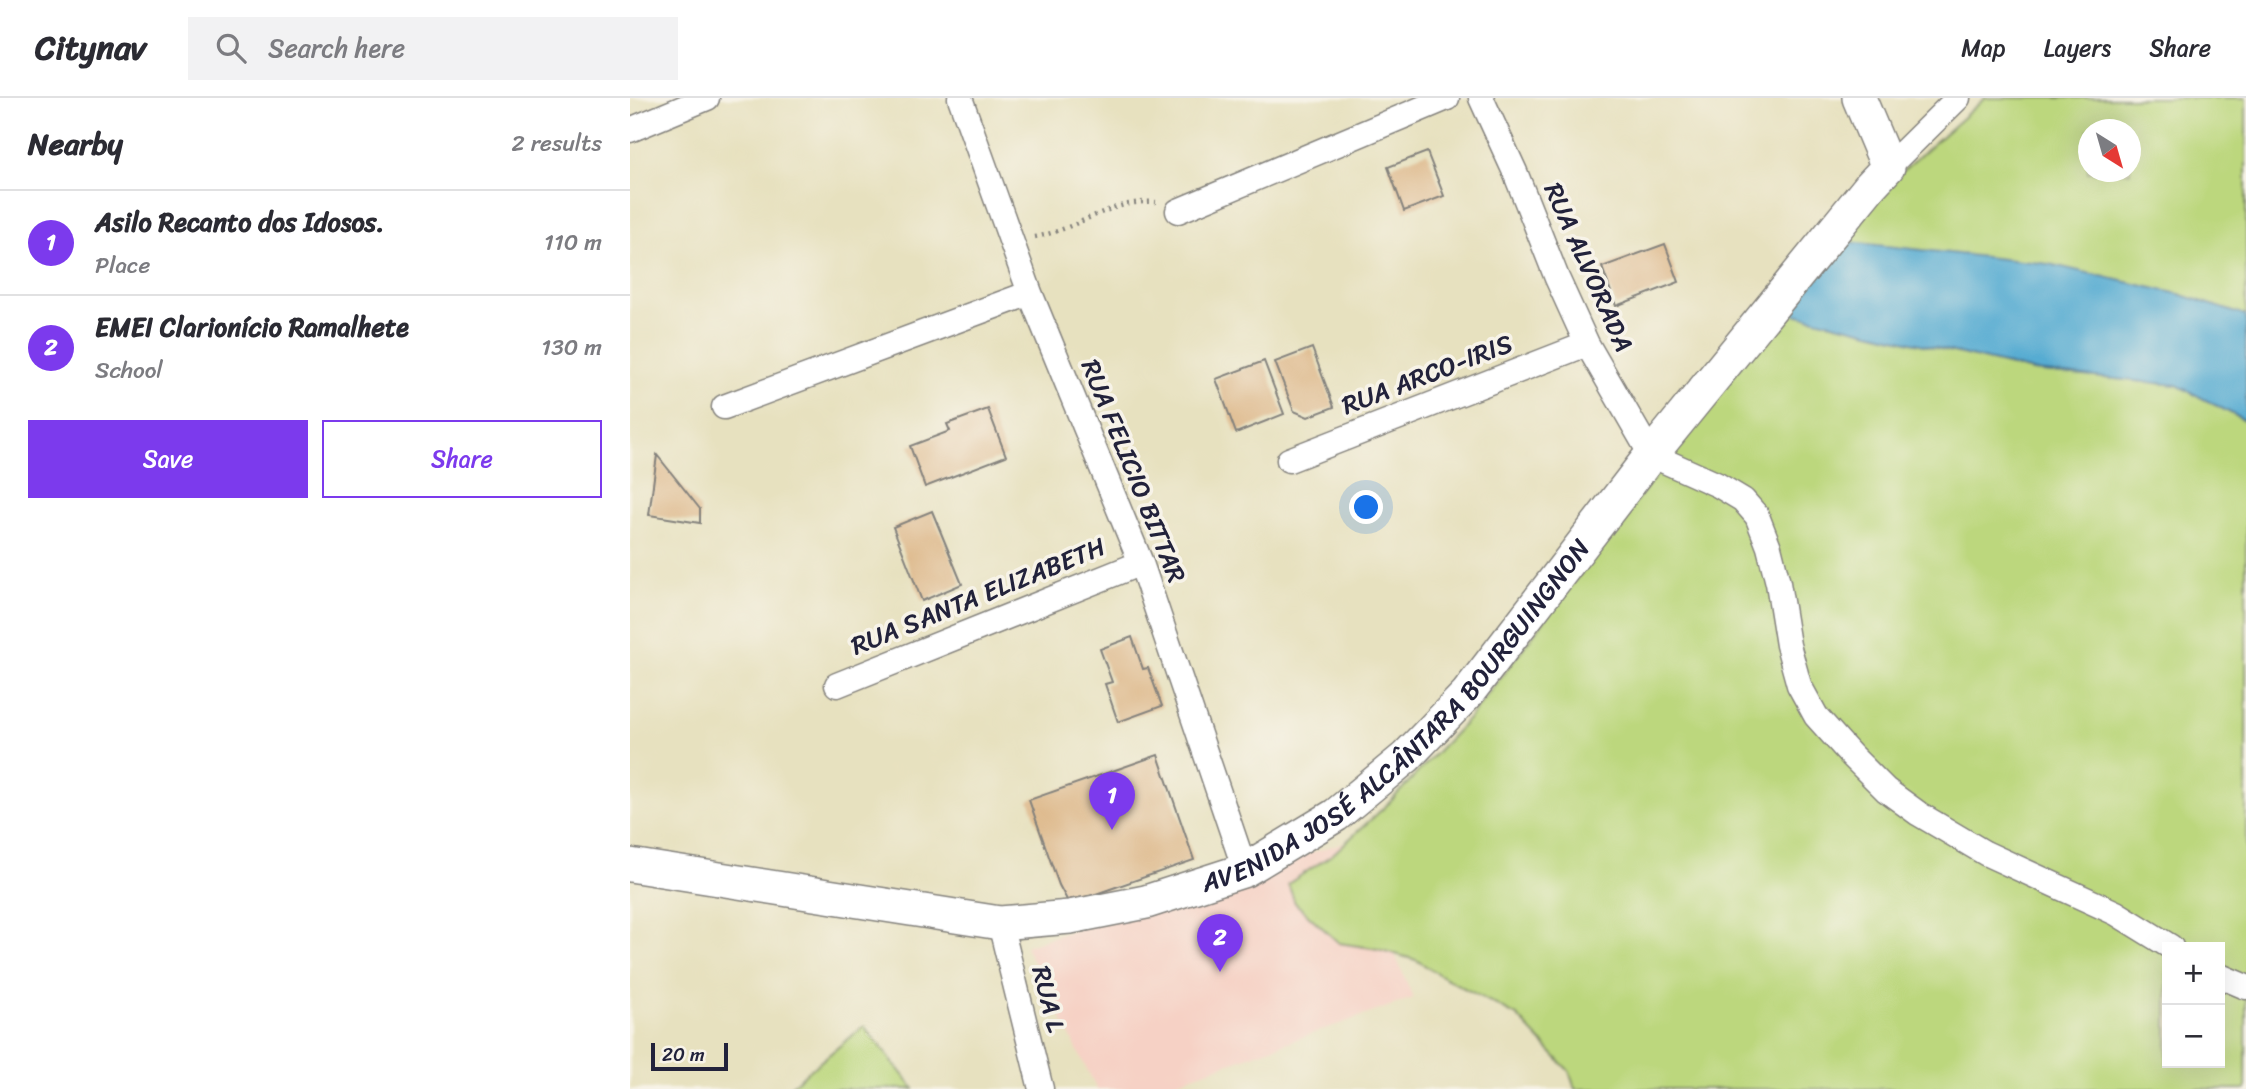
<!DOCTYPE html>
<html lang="en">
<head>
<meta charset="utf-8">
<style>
  :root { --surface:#fff; --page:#f2f2f3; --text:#2b2b33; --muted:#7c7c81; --line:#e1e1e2; --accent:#7c3aed }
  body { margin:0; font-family:Sriracha,sans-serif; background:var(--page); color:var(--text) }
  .controls { position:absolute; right:21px; bottom:21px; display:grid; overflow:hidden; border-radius:0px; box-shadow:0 7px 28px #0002 }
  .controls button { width:63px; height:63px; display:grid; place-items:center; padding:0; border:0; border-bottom:2px solid var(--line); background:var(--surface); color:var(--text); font:35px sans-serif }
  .compass { position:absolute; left:1448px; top:21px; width:63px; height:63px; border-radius:50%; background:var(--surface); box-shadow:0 7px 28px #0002; rotate:143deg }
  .scale { position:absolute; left:21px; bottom:18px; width:77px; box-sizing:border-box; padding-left:7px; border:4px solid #22223b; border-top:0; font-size:19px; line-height:24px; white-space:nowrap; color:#22223b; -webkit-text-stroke:5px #f7f3e8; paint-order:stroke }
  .you { position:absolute; left:737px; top:410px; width:24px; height:24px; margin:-18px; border:5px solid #fff; border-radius:50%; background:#1a73e8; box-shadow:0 0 0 10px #1a73e833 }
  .badge { display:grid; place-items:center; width:46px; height:46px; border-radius:50%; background:var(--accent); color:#fff; font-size:23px; font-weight:700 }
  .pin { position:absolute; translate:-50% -58px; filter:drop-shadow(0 2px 4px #0008) }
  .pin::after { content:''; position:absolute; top:37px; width:24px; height:21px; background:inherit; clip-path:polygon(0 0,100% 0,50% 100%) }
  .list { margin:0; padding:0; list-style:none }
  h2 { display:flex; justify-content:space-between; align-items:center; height:91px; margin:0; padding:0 28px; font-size:30px }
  h2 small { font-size:23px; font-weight:400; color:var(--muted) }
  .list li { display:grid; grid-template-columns:46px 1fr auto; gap:21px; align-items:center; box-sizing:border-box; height:105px; padding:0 28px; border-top:2px solid var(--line) }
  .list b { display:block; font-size:26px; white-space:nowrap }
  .list p { margin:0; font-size:23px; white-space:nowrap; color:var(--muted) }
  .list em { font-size:23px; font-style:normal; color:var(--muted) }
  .actions { display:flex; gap:14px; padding:21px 28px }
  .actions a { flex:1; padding:16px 0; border:2px solid var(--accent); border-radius:0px; text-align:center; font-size:24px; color:var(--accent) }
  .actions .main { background:var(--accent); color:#fff }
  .icon { flex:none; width:38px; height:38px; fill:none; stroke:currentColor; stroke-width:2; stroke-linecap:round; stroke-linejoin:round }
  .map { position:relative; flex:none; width:1616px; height:991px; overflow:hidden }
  header { display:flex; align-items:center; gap:42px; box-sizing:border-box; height:98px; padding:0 35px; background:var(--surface); border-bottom:2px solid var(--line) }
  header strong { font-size:33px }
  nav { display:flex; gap:38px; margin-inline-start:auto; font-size:24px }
  .search { width:490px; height:63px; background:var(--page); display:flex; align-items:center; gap:18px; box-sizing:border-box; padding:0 24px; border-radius:0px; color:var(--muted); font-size:26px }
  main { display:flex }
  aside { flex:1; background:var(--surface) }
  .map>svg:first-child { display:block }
  .built { fill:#f6d1c5 }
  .green { fill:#bcd77d; stroke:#6f7c5c; stroke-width:2; fill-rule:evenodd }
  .water { fill:#56acd2; stroke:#3c6786; stroke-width:2 }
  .building { fill:#deba8d }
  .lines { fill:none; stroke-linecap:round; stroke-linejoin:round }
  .street-casing { stroke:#84827d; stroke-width:27 }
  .secondary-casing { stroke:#84827d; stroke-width:36 }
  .path { stroke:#84827d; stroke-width:4.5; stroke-dasharray:2 5; stroke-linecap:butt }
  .street { stroke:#fff; stroke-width:24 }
  .secondary { stroke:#fff; stroke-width:33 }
  .labels { text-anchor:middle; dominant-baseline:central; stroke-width:7; stroke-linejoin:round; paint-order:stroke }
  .street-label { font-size:26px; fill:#22223b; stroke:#f7f3e8 }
</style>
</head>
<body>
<header>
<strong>Citynav</strong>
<div class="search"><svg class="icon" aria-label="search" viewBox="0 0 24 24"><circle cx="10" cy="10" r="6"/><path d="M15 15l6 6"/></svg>Search here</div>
<nav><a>Map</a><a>Layers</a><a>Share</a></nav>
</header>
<main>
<aside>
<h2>Nearby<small>2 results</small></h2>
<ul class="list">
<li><span class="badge">1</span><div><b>Asilo Recanto dos Idosos.</b><p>Place</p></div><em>110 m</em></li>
<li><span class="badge">2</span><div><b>EMEI Clarionício Ramalhete</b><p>School</p></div><em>130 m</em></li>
</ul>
<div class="actions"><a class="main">Save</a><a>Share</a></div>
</aside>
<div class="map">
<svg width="1616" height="991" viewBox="0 0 1616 991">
  <rect width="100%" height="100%" fill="#f7f3e8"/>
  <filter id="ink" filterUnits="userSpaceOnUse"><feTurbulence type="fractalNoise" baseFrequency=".0143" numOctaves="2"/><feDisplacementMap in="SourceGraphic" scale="14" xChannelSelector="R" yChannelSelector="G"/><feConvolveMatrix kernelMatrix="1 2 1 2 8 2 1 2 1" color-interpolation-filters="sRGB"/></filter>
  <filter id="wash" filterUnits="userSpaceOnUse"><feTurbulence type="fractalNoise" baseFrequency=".00686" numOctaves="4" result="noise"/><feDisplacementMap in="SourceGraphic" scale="28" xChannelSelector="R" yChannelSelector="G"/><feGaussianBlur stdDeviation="1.57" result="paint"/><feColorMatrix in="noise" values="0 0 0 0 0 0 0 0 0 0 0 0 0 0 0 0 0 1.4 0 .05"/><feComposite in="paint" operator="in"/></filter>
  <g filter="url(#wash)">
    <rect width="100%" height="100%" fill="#e7e1bf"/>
    <path class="built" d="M718,743L783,900L526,991H467L395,848Z"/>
    <path class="green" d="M1355,0H1616V218L1549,196L1211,143L1268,77ZM1458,32H1500V74H1458Z
      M1152,213L1402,273L1547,287L1616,323V991H945L939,973L887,918L813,879L786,862L748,851L709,845L665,805L658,786L703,756L759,705L841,618ZM1537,849H1590V965H1537Z
      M234,928L284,991H157Z"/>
    <path class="water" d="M1211,143L1419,166L1549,196L1616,218V323L1547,287L1403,273L1152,213Z"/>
    <g id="blocks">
      <path class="building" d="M797,54L814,98L774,113L758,69Z
        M1035,146L1049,184L986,208L972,169Z
        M682,250L704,309L678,319L664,313L645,264Z
        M634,263L654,316L606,335L586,281Z
        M358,311L376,358L295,389L280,348L320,333L317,326Z
        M27,357L70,411V425L19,417Z
        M302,413L332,486L292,503L263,429Z
        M502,539L513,571L518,570L532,608L488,624L475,586L482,584L470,551Z
        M528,657L564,762L460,798L437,802L429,787L399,702Z"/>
    </g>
  </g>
  <g filter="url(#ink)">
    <use href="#blocks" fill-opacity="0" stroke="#84827d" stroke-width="2"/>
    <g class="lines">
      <g class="street-casing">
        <path id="street" d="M330,0L400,195L511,465L615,772
          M851,0L885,74L927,180L957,246L1021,357L1088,387L1113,402L1127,418L1139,449L1148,485L1158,547L1169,587L1186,618L1221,657L1256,692L1289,716L1355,755L1486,815L1541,849
          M0,32L77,0
          M1258,69L1328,0
          M548,113L817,0
          M94,309L400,195
          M659,362L957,246
          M207,587L511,465
          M370,825L411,991
          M1590,878L1616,889"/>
      </g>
      <g class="secondary-casing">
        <g id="secondary">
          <path id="s1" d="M0,767L370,825L440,819L516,804L615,772L706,717L776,659L837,596L1021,357L1241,87L1258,69L1229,0"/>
        </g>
      </g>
      <path class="path" d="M405,139C449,131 480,101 526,104"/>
      <use href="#street" class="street"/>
      <use href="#secondary" class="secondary"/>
    </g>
  </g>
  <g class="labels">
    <g class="street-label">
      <text transform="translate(959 169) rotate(66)">RUA ALVORADA</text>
      <text transform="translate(797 276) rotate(-21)">RUA ARCO-IRIS</text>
      <text transform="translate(504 373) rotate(68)">RUA FELICIO BITTAR</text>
      <text transform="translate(348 498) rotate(-22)">RUA SANTA ELIZABETH</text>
      <text stroke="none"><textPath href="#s1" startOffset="842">AVENIDA JOSÉ ALCÂNTARA BOURGUINGNON</textPath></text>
      <text transform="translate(419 901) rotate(76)">RUA L</text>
    </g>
  </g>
</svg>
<div class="controls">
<button>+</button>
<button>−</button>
</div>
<svg class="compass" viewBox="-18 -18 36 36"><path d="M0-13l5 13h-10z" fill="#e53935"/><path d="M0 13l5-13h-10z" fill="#7c7c81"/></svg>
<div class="scale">20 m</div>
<div class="you"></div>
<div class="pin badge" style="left:482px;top:732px">1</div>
<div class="pin badge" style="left:590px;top:874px">2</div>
</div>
</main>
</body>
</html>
